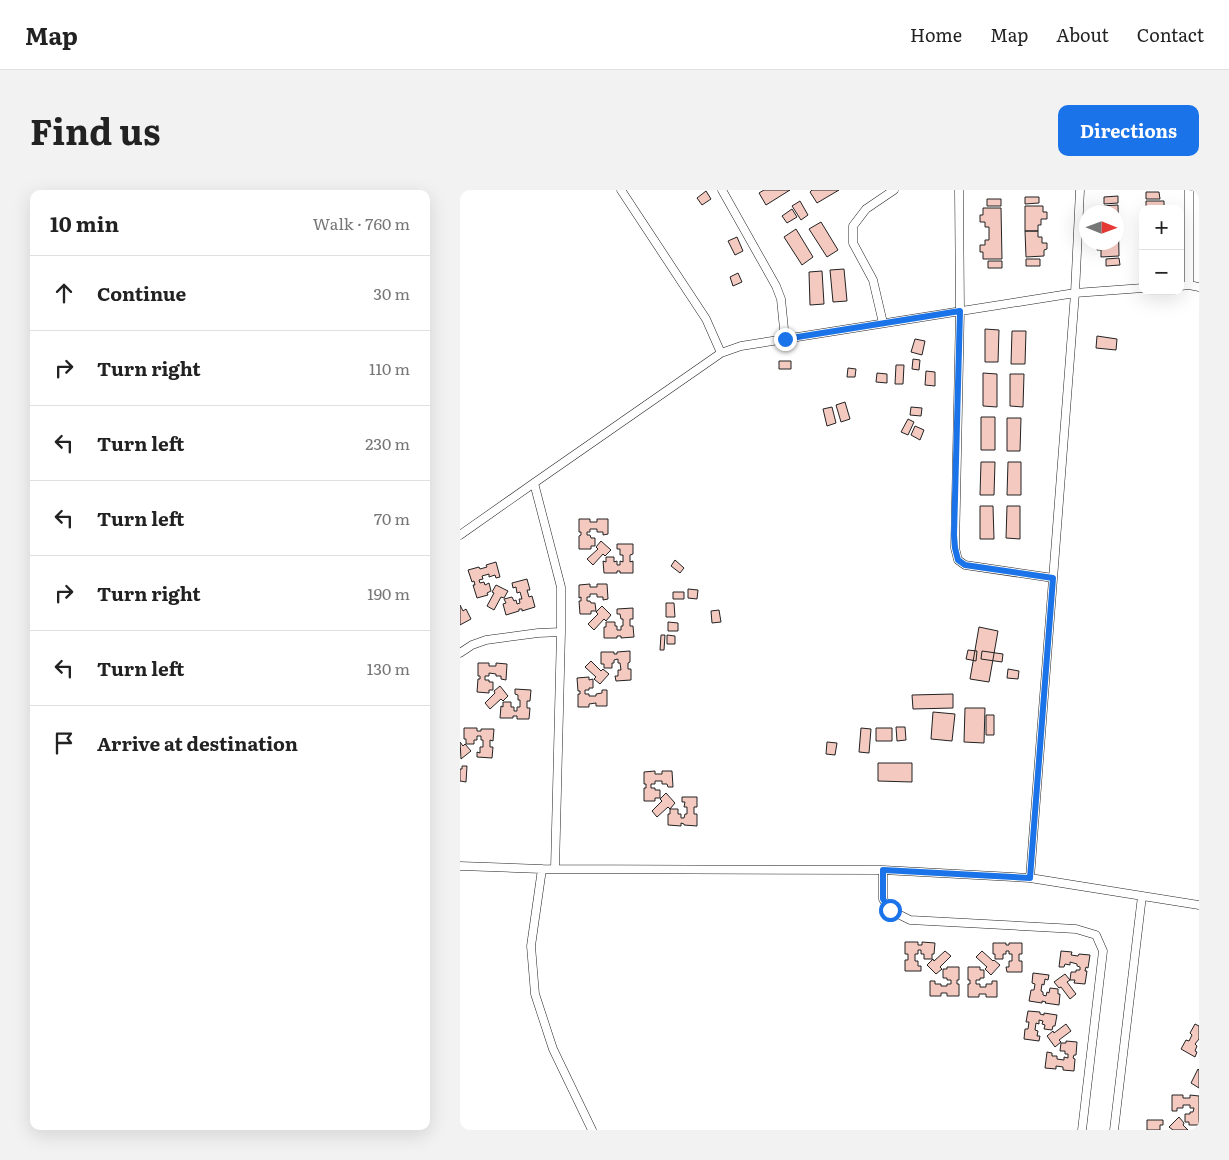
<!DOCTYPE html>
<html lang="en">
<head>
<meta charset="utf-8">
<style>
  :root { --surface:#fff; --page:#f2f2f2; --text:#222; --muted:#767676; --line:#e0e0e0; --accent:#1a73e8 }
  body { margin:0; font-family:Literata,serif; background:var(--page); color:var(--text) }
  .controls { position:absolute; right:15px; top:15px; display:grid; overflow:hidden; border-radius:10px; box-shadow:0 5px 20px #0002 }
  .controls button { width:45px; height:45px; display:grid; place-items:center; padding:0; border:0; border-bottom:1px solid var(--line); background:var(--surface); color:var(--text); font:25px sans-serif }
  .compass { position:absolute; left:619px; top:15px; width:45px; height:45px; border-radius:50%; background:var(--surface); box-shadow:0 5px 20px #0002; rotate:91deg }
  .stop { position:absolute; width:15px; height:15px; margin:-11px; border:4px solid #1a73e8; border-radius:50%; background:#fff }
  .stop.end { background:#1a73e8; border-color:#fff; box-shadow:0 1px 5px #0008 }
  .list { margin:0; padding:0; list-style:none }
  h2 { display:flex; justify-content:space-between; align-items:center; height:65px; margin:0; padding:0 20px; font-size:21px }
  h2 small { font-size:16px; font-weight:400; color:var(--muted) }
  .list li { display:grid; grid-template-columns:32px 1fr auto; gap:15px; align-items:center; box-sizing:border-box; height:75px; padding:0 20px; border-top:1px solid var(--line) }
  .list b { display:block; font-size:19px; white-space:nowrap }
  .list em { font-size:16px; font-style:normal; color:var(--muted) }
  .icon { flex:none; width:28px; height:28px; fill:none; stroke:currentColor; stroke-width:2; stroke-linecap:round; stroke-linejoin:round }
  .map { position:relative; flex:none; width:739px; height:940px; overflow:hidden; border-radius:10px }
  header { display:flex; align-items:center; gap:30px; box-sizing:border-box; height:70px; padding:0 25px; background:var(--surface); border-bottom:1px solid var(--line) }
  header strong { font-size:24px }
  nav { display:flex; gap:28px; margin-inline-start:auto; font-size:18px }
  .intro { display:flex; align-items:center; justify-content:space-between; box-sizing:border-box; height:120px; padding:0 30px }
  h1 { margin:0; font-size:35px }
  .button { padding:12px 22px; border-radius:10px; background:var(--accent); color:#fff; font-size:18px; font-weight:700 }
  main { display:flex; gap:30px; padding:0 30px }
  aside { flex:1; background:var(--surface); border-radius:10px; box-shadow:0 5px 20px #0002 }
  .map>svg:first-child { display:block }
  .building { fill:#f3c9c0; stroke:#222 }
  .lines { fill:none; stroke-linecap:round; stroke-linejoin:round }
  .street-casing { stroke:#222; stroke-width:9 }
  .street { stroke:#fff; stroke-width:8 }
  .route { stroke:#1a73e8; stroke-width:6 }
</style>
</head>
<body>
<header>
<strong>Map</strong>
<nav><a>Home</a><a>Map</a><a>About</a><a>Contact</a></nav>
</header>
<div class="intro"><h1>Find us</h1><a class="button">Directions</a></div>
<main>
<aside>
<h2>10 min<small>Walk · 760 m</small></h2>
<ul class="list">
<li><svg class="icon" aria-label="ahead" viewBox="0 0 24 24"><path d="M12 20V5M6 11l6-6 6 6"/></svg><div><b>Continue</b></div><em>30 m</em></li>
<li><svg class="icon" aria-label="right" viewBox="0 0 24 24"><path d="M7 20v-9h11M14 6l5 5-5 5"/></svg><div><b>Turn right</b></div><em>110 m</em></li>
<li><svg class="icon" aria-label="left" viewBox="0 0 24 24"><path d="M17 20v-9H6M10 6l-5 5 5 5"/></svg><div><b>Turn left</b></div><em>230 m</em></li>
<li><svg class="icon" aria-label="left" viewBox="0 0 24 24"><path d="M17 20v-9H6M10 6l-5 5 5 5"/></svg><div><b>Turn left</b></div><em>70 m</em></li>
<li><svg class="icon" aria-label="right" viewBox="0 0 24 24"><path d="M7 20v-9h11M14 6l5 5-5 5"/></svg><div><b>Turn right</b></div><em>190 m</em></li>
<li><svg class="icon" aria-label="left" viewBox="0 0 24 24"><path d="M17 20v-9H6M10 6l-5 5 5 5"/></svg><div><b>Turn left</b></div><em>130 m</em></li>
<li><svg class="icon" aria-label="arrive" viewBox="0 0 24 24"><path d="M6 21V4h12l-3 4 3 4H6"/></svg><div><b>Arrive at destination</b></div></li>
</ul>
</aside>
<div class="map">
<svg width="739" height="940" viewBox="0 0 739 940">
  <rect width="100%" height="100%" fill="#fff"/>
  <path class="building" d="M304,0H330L306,15L299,3Z
    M352,0H379L357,13L350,2Z
    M246,1L251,9L242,15L237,8Z
    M686,2H699L700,9H686Z
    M658,6V13L644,14V7Z
    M565,7H579V13L565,14Z
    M527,9H541V16H527Z
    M340,11L348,25L341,30L332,16Z
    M686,11H704V18H707V19H686Z
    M658,15L659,66L641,67V60H637V53L656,52V22H640V16Z
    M565,16H583V22H587V29H581V35H578V41H565Z
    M523,18H541L542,69H523V62H520V55H525V50H529V37H525V32H520V25H523Z
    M332,19L337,27L327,33L322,26Z
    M361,32L378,60L367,67L349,39Z
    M336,39L353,67L342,75L324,47Z
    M565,41H578V47H582V53H587V59L584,60V66L566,67Z
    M277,47L283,61L275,65L268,51Z
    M659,68L660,75L646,76V69Z
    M566,69H580V76H566Z
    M528,71H542V78H528Z
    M384,79L387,111L373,112L370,80Z
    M362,81L364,114L350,115L349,82Z
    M278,83L282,92L273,96L270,87Z
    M525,139L539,140L538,172H525Z
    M552,141H566L565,174H551Z
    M637,146L657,149L656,160L636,158Z
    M455,149L465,151L462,165L451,162Z
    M453,169L460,170L459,180L452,179Z
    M319,171H331V179H319Z
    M436,175H444L443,194H435Z
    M388,178L396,179L395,187H387Z
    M466,181L475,182V196L465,195Z
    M417,183L427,184V193L416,192Z
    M523,183L537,184V217L523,216Z
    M550,184H564L563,217L550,216Z
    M385,212L390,229L381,232L376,215Z
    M372,217L376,233L367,236L363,219Z
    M451,217L462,218L461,226L450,225Z
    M521,227H535V260H521Z
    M547,228H561L560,261H547Z
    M448,229L454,232L448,245L441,242Z
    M455,236L464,240L460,250L451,245Z
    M521,272H535L534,305H520Z
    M548,272H561V305H547Z
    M520,316H533L534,349H520Z
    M547,316H560V349L546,348Z
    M119,329H130V332H137V329H148V344L143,345V342H137V339H130V342H127V345H130L131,348H135V356H131V359H119V346L121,345V342H119Z
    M141,351L151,360L145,366L143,364L133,375L127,369L138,359L136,357Z
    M157,354H173V364L170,365V372L173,371V383H160V381H157V383H144L143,371L146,372V367H154V372L157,371V375H160V371L163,372V365H160V359H157Z
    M215,370L224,378L220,383L211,376Z
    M36,372L40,387L36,388L35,385L29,387V384L22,386L23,389L19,390L20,393L24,392L25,395L29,393L31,401L27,403L28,405L17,408L13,395H15L14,391L12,392L8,380L19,377L20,379L27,377L26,375Z
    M67,389L70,400H67L69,407L72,406L75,417L62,421V419H59V421L46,425L43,414L46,413L44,409L52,407L54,411L56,410L57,414L60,413L59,409H62L60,402L57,403L56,397L53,398L52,393Z
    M130,394V397H137V394H147L148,409L143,410V407H137V404H130V407H127V411H130L131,413H135L136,421H131V424H120L119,411H121V407L119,408V395Z
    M36,395L48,401L44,408L41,407L34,420L27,416L34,403L32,402Z
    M228,399L238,400L237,409L228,408Z
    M213,402H224V409H213Z
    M206,413H214L215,427H206Z
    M0,415L3,421L6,419L11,429L0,435Z
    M142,416L151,425L146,431L144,429L134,440L128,434L138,424L136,422Z
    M173,418V429H170V436H173L174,447L161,448V446H157V448H144V437H146V432H155V436H157V440H161V436H163V429H161L160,424H157V419Z
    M259,420L261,432L252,433L251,421Z
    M208,432L218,433V441H208Z
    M519,437L538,441L529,492L510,489Z
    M201,445H205L204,460H200Z
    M207,445L215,446V454H207Z
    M508,460L517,461L516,471L506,469Z
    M170,461V472L168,473V479H171V490L156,491L155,486H158V480H161L160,473H158V469L154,470V473H152V478H144V474H141V462H154V464H157V462Z
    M522,461L543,464L542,472L521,469Z
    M131,471L141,481L143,479L149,484L140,494L134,489L136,487L125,477Z
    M18,473H29V476H36V473L47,474L46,490L41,489V486H36V484L29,483V486H25V490H29V492H33V500H29V503L17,502L18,489H20V486H18Z
    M548,479L559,481L558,489L547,488Z
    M129,487V490L133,489V498H129V500H125V504H129V506H136V504L142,503V500H147V516H136V513L129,514V517H118V504H120V501H118L117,488Z
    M40,496L48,506L43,511L41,509L30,519L25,513L35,503L34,501Z
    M55,499L71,500L70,511H67V518H70L69,529H57V526H53V528H40L41,516L43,517V512H51V517H54V521H57V517H60V510H58V505L55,504Z
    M493,504V518L453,519L452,505Z
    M505,518H525L524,553L504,552Z
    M473,522L495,524L492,551L471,549Z
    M526,525H534V545H526Z
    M436,537H445L446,550L437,551Z
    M4,538H17V541H21V539H34L33,551L30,550V557H33L32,568L17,567V562L20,563V557H23V550H21V546H17V550H14V554H6V549H4Z
    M401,538L411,539L409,563L399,562Z
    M416,538H432V551H416Z
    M0,552L3,556L5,554L11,561L1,569Z
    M367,552L377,553L375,565L366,564Z
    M418,573H452V592L418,591Z
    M2,576H7L6,592L0,591V579H2Z
    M195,581V584H202V581H212L213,597H208L207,594H202V591H195V594H191V598H195V600H200V608H195V611H184V598H186V594H184V582Z
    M206,603L215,613L210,619L208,617L197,627L192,621L202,611L200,609Z
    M222,607H237V617H234V624H237V636L224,635V634L221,633V636L208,635V624H210V619H218V624H221V628H224L225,624H227V617H224L225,612H222Z
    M445,752H458V755H462V752L475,753L474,764H472V769H464V764H461V760H458V764H455V771H458V776H461V781H445V770H448V764H445Z
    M533,753H546V755H549V753H562V764H559V771H562V782H547L546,777H549V771H552V764H549V761H546V764H543V769H535V764H533Z
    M485,761L491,766L480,777L482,779L476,784L467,775L473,769L474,771Z
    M522,761L533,771L534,770L540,775L531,785L525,779L527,777L516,767Z
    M601,761L612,762L611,765L618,766L619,764L630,765L628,778L626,777L625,781H627L625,794L614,793L615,790H610L611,782H616V780H620V777L617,776V774L610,772V775L605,774L604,777H599Z
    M487,777H499V790H497V794H499V806H487V803H481V806H470V791H475V794H481V796H487V794H491V790H487V788H483V779H487Z
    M508,777H520V780H524V788H520V790H516V794H520V797H526V794H532V791H537V807H526V804H519V807H508V794H510V790H508Z
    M573,783L589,785L588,790L585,789L584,795L582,794L581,801L583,802V805L586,806L587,802L589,803L590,798L598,799V804H600L599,815L585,813L586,812L582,811V813L569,811L571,800H574L575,794L572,793Z
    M605,784L610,790L607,792L616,804L610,809L601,797L599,798L594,792Z
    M568,821L580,822V824L584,825V823L597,825L595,836H593L592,840L584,839L585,835L582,834L583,831L579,830V834L576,833L575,840L578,841L577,846H580L579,851L564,849L565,839H568L569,832H566Z
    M606,834L611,841L599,850L601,852L595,857L587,846L593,841L594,843Z
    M735,834L739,836V849L735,854L737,856L735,861L737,862L735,867L721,859L726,850L729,851L732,845L730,843Z
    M606,851L617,852L616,865H614L613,868L615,869L614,881L603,880V877L596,876V879L585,878L587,862L592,863V866H597V869L604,870V867L608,868V864H605V861H600L601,853H606Z
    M738,879L739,880V898L731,893Z
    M712,905H723V908H730V905L739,906V935H729V932H725V924H730V922H733L734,918H730V915H723V918H717V921H712Z
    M719,927L724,933L723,935L728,940H713L709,937Z
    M687,930H703V935H700V940H687Z"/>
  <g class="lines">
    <g class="street-casing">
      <path id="street" d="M161,0L246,129L261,163
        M262,0L316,96L321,109L325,149
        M499,0L500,121L495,358L498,370L505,375L593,388
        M729,95V0
        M720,96L729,95L739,97
        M423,133L413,90L393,53V36L406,19L434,0
        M0,345L74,293
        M0,463L12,455L26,450L78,443L101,442
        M0,676L82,679L423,680L570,688L739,715
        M82,679L71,756L75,804L93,859L132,940
        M95,679L101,442V397L74,293L261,163L281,156L615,103L683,98
        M423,680V709L430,720L450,730L616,739L636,745L643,761L622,940
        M570,688L615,103L620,0
        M654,940L682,706"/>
    </g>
    <use href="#street" class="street"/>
  </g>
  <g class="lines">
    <path class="route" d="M325,149L500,121L494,345L495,358L498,370L505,375L593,388L570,688L423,680V709L430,720"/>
  </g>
</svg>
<div class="controls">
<button>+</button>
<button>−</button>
</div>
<svg class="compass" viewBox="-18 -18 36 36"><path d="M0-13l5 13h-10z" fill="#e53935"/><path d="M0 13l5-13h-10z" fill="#767676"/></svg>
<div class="stop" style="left:430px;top:720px"></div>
<div class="stop end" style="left:325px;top:149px"></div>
</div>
</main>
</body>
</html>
